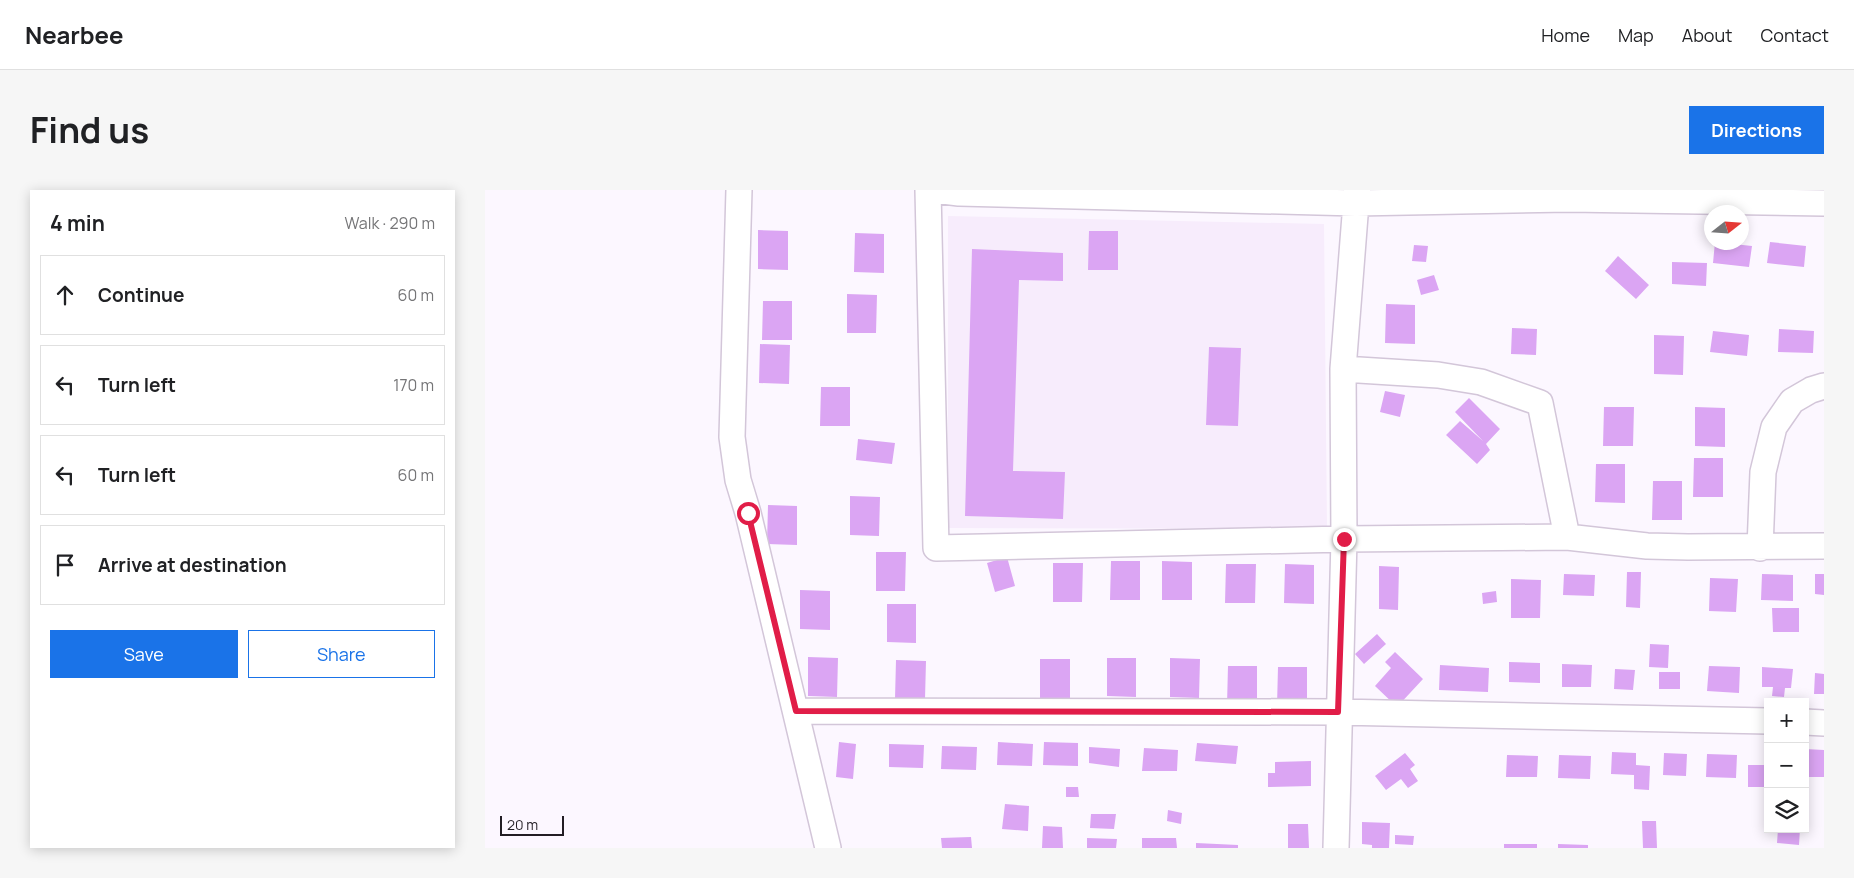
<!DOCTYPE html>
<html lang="en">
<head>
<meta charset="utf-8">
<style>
  :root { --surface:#fff; --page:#f6f6f6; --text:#202124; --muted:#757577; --line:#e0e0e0; --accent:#1a73e8 }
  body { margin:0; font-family:Manrope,sans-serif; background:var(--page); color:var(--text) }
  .controls { position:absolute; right:15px; bottom:15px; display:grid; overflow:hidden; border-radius:0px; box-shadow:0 2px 12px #0003 }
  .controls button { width:45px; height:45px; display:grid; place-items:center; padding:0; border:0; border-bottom:1px solid var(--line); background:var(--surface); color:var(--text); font:25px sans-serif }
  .compass { position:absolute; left:1219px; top:15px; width:45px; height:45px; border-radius:50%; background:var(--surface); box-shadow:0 2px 12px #0003; rotate:73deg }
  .scale { position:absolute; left:15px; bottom:12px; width:64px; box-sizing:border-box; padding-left:5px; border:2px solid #221d24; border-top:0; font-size:14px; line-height:18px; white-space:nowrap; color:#221d24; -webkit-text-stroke:4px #fcf7ff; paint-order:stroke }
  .stop { position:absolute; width:15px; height:15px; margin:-11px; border:4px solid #e11d48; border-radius:50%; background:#fff }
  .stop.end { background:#e11d48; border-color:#fff; box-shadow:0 1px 5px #0008 }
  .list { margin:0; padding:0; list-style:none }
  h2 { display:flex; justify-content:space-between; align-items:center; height:65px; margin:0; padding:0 20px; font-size:21px }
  h2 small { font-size:16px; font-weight:400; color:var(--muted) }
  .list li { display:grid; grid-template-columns:32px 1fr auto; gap:15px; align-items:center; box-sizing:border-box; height:80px; margin:0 10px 10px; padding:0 10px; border:1px solid var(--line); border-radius:0px }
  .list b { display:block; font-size:19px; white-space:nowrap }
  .list em { font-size:16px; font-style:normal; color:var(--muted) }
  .actions { display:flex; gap:10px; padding:15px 20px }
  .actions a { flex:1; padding:11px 0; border:1px solid var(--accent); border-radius:0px; text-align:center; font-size:18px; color:var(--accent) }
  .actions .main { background:var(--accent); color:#fff }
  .icon { flex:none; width:28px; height:28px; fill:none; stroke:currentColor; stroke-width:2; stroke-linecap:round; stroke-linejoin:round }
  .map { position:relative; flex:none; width:1339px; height:658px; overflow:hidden; border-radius:0px }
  header { display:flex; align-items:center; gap:30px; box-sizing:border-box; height:70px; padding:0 25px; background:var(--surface); border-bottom:1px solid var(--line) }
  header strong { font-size:24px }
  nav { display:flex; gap:28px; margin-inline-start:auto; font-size:18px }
  .intro { display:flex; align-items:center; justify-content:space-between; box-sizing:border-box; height:120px; padding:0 30px }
  h1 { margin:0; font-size:35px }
  .button { padding:12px 22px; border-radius:0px; background:var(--accent); color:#fff; font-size:18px; font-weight:700 }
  main { display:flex; gap:30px; padding:0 30px }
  aside { flex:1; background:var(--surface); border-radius:0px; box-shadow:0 2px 12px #0003 }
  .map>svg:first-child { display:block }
  .built { fill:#f7ecfc }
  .building { fill:#dba5f3 }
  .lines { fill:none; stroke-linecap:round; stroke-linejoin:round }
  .minor-casing { stroke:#d3c6d9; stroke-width:28 }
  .minor { stroke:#fff; stroke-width:25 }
  .route { stroke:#e11d48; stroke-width:6 }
</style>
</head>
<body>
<header>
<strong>Nearbee</strong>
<nav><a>Home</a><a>Map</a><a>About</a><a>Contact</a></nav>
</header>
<div class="intro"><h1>Find us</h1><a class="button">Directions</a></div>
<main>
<aside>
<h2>4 min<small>Walk · 290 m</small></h2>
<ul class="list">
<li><svg class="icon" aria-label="ahead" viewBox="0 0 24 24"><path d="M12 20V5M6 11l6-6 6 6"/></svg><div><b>Continue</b></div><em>60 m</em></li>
<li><svg class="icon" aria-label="left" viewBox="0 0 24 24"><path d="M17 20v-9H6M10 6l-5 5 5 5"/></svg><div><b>Turn left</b></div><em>170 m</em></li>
<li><svg class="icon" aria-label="left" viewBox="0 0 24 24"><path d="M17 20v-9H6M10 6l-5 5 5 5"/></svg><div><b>Turn left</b></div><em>60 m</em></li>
<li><svg class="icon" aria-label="arrive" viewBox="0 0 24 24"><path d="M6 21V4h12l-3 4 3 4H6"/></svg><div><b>Arrive at destination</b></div></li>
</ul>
<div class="actions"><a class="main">Save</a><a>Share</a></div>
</aside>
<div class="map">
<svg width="1339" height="658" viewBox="0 0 1339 658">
  <rect width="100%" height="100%" fill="#fcf7ff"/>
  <path class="built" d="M463,26L839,34L842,339L463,338Z"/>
  <path class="building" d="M273,40L303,41V80L273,79Z
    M604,41H633V80H603Z
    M370,43L399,44V83L369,82Z
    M1230,52L1267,56L1264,77L1228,73Z
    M1285,52L1321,56L1319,77L1282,73Z
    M929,55L943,56L941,72L927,71Z
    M487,59L578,63V91L534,90L528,281L580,282L578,329L480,326Z
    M1133,66L1164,95L1151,109L1120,81Z
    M1187,72L1222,73L1221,96L1187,94Z
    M949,85L954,100L936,105L932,90Z
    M362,104L392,105L391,143H362Z
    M278,111H307V150H277Z
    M901,114L930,115V154L900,153Z
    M1027,138L1052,139L1051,165L1026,164Z
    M1294,139L1329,141L1328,163L1293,162Z
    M1228,141L1264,145L1262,166L1225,162Z
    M1169,145L1199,146L1198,185L1169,184Z
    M275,154L305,155L304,194L274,193Z
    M724,157L756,158L753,236L721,235Z
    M336,197H365V236H335Z
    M900,201L920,205L915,227L895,222Z
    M984,208L1015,239L1001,254L1005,260L992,274L961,245L975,231L998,251L970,222Z
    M1119,217H1149L1148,256H1118Z
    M1210,217L1240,218V257L1210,256Z
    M373,249L410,253L407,274L371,270Z
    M1209,268H1238V307H1208Z
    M1111,274H1140V313L1110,312Z
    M1168,291H1197V330H1167Z
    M365,306L395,307L394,346L365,345Z
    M283,315L312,316V355L282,354Z
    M391,362H421L420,401H391Z
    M522,367L530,396L510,402L502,373Z
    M626,371H655V410H625Z
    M677,371L707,372V410H677Z
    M568,373H598L597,412H568Z
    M741,374H771L770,413H740Z
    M800,374L829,375V414L799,413Z
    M894,376L914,377L913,420L894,419Z
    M1142,382H1156L1155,418L1141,417Z
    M1079,384L1110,385L1109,406L1078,405Z
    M1277,384L1308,385V411L1276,410Z
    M1330,384H1339V405L1330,404Z
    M1225,388L1253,389L1251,422L1224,421Z
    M1026,389L1056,390L1055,428H1026Z
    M315,400L345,401V440L315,439Z
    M1011,401L1012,412L998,414L997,403Z
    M402,414H431V453L402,452Z
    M1287,418H1314V442H1288Z
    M892,444L901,454L879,474L870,464Z
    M1165,454L1184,455L1183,478L1164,477Z
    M910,462L938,489L912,517L890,496L906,478L900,472Z
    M323,467L353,468L352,507L323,506Z
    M622,468H651V507L622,506Z
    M685,468L715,469L714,508L685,507Z
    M555,469H585V508H555Z
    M411,470L441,471L440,509H410Z
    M1024,472L1055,473V493L1024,492Z
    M1077,474L1107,475L1106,497H1077Z
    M955,475L1004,478L1003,502L954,500Z
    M743,476H772V515H742Z
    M1224,476L1255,477L1254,503L1222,501Z
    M793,477H822V516H792Z
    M1277,477L1308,479L1306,498H1300L1299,507L1287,506L1288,497H1277Z
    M1130,479L1150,480L1148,500L1129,499Z
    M1174,482H1195V499H1174Z
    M1330,483L1339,484V504H1329Z
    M354,552L371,554L368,589L351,587Z
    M513,552L548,554L547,576L512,575Z
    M559,552L593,553V576L558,575Z
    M712,553L753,556L751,574L710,571Z
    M404,554L439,555L438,578L404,577Z
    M457,556L492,557L491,580L456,579Z
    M604,557L635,559L634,577L604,573Z
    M659,558L693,560L692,581H657Z
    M1320,559L1339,560V587H1320Z
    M1127,562L1151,563V575L1165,576L1164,600L1149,599V585L1126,584Z
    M920,563L930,575L925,579L933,591L923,598L916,589L901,600L890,586Z
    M1179,563L1202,564L1201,586L1178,585Z
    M1222,564L1252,565L1251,588L1221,587Z
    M1022,565L1053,566L1052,587H1021Z
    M1074,565L1106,566L1105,589L1073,588Z
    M1281,567H1283V591H1279V597H1263V575H1281Z
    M826,571V596L783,597V583H790V572Z
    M581,597H593L594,607H581Z
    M520,614L544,616L543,641L517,639Z
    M683,620L697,623L696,634L682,631Z
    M606,624H631L629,639L605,638Z
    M1157,631H1171L1172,658H1158Z
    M877,632L905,633L904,658H887V655L877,654Z
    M803,634H823L824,658H803Z
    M558,636L577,637L578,658H557Z
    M1293,639H1315L1314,655L1292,653Z
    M910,645L929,646L928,655L910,654Z
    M486,647L487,658H457L456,648Z
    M602,648L632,649L631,658H602Z
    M657,648H691L692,658H657Z
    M711,653L753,655V658H711Z
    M1019,654H1052V658H1019Z
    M1073,654L1103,655V658H1073Z"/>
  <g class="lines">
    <g class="minor-casing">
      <path id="minor" d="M254,0L247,247L253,290L263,323L343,658
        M443,0L451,358L859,349L1082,347L1162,356L1203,357L1339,356
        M450,0L474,3L871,13L1084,9L1339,13
        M858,179L953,185L996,192L1055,213L1082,347
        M1275,358L1278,282L1289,237L1307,211L1326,200L1339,196
        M311,521L853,522L1283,531
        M1320,532L1339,533
        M851,658L859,349L858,179L872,0"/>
    </g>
    <use href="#minor" class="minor"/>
  </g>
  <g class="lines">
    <path class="route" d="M263,323L311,521L853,522L859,349"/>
  </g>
</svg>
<div class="controls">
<button>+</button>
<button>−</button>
<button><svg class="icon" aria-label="layers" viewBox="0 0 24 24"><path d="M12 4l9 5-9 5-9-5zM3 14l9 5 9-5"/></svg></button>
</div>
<svg class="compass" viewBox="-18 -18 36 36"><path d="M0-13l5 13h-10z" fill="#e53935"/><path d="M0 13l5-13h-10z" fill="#757577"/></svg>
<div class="scale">20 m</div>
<div class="stop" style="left:263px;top:323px"></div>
<div class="stop end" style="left:859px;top:349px"></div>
</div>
</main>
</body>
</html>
